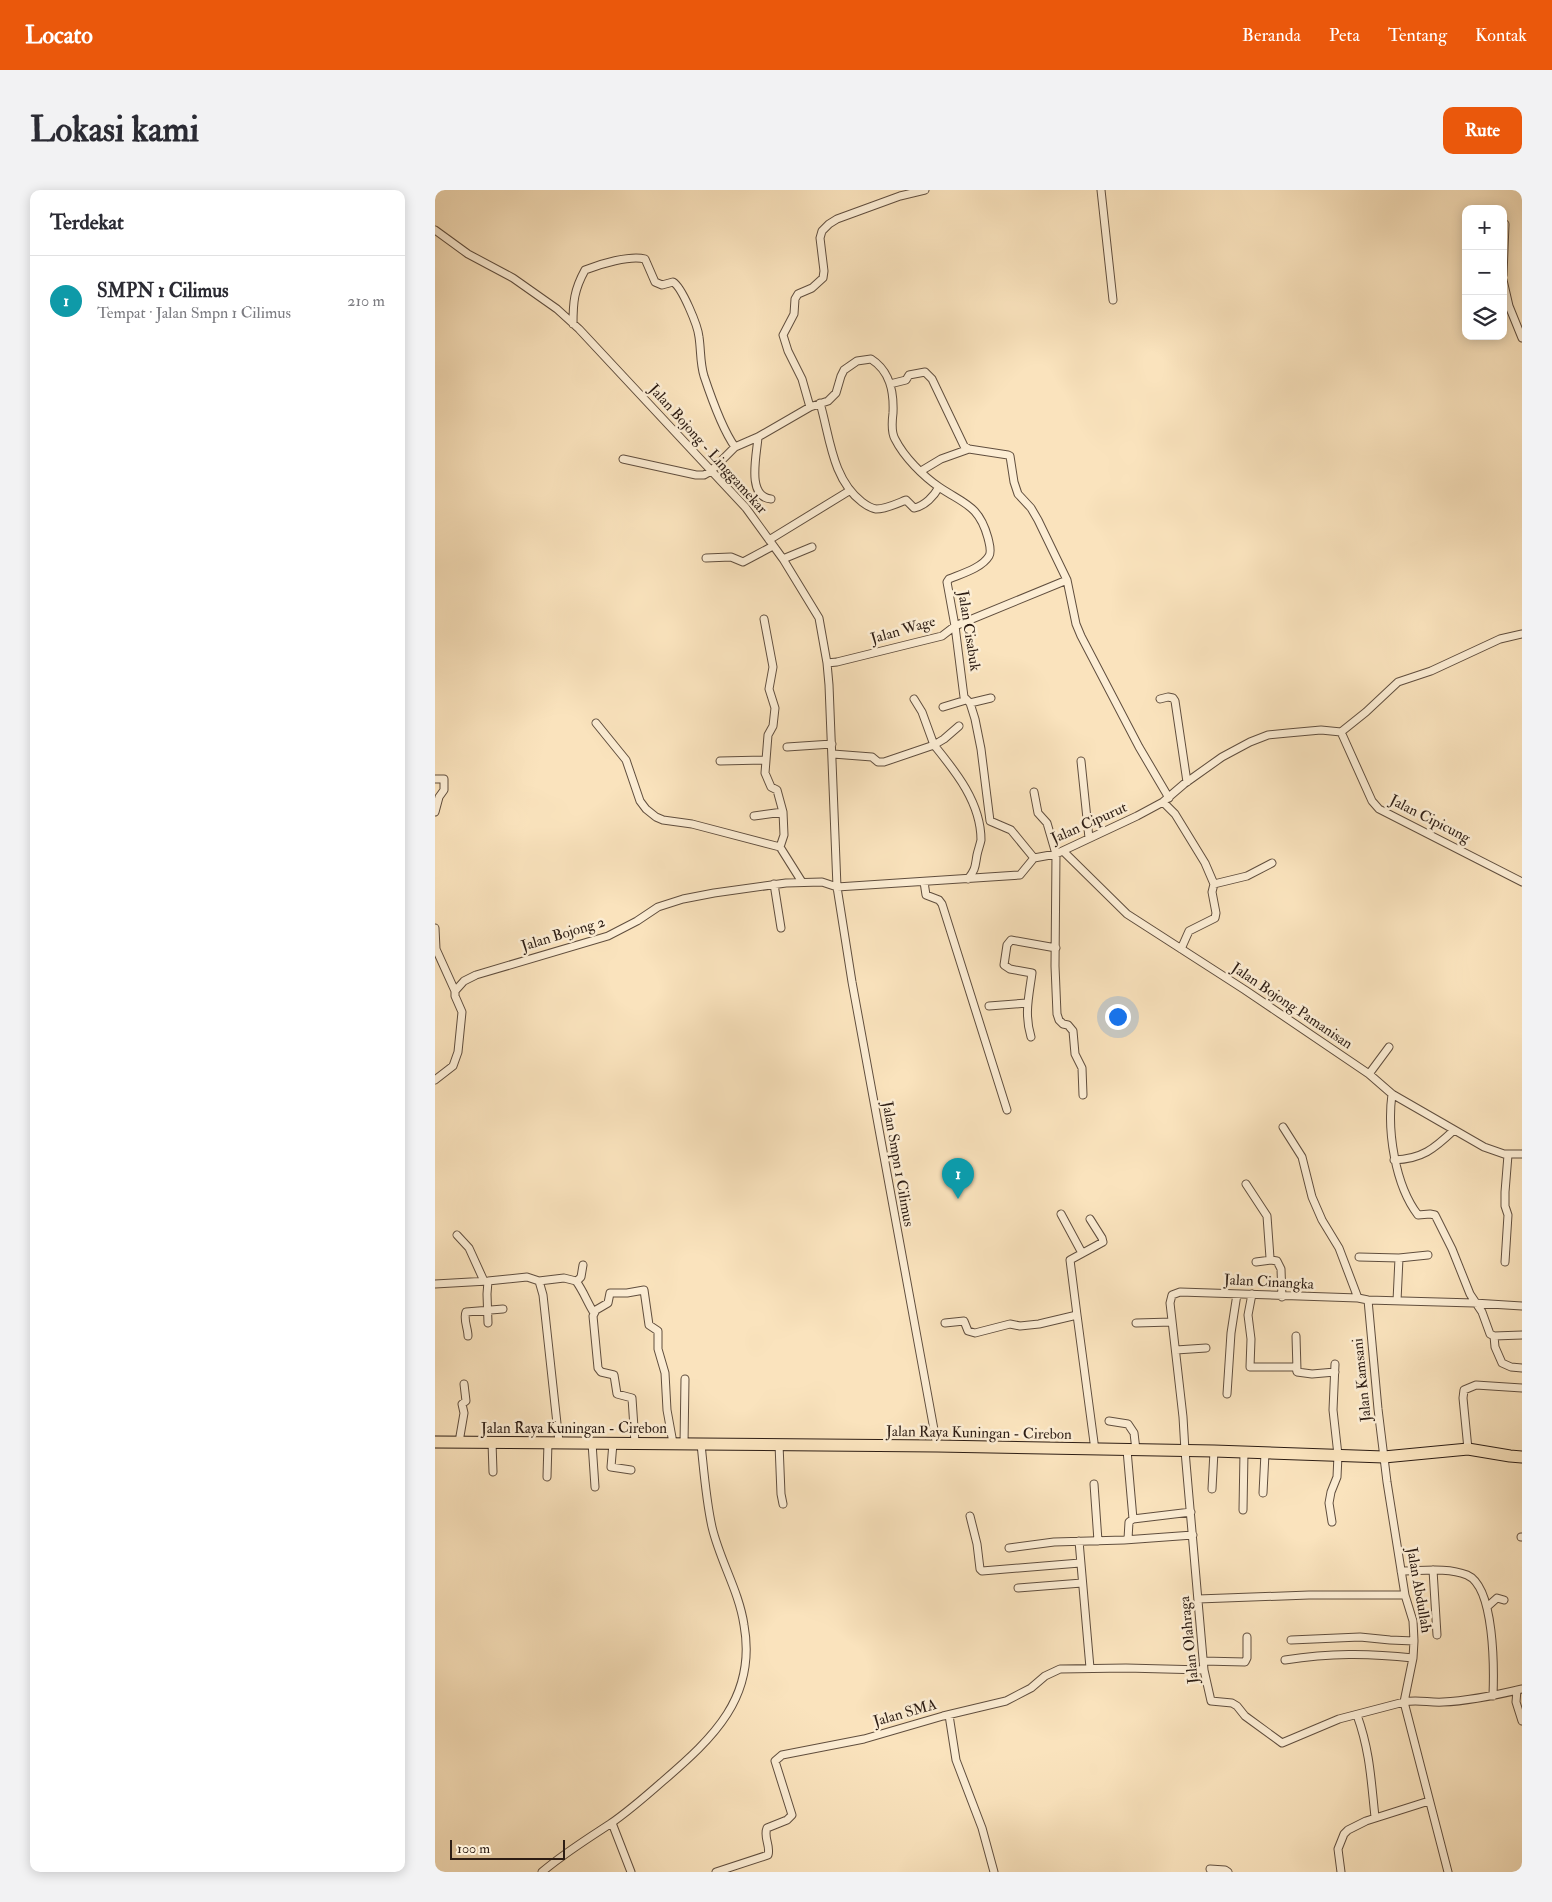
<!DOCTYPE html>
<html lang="id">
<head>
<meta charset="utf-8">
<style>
  :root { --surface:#fff; --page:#f2f2f3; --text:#2b2b33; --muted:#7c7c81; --line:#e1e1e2; --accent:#ea580c }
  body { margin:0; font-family:"IM FELL Double Pica",serif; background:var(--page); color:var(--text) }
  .controls { position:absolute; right:15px; top:15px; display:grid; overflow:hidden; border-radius:10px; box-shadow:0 2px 12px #0003 }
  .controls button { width:45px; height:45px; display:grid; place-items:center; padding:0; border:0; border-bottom:1px solid var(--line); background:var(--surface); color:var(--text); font:25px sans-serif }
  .scale { position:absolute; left:15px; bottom:12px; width:115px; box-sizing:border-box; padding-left:5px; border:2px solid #2d1d14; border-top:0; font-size:14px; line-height:18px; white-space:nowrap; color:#2d1d14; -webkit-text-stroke:4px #fcedd4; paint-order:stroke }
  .you { position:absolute; left:682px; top:826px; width:18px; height:18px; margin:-12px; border:4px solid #fff; border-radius:50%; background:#1a73e8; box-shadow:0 0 0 8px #1a73e833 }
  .badge { display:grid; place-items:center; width:32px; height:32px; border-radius:50%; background:var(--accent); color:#fff; font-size:16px; font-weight:700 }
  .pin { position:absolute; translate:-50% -41px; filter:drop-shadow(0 1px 2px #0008) }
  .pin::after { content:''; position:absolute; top:26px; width:18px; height:15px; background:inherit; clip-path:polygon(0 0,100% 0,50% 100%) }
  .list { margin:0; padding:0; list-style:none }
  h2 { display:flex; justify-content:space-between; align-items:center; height:65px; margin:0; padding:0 20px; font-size:21px }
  h2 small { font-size:16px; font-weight:400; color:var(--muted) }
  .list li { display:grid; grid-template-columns:32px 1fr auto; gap:15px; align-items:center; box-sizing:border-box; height:90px; padding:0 20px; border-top:1px solid var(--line) }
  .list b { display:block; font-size:19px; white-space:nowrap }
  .list p { margin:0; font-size:16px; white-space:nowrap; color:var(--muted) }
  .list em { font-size:16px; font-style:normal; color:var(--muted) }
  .icon { flex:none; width:28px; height:28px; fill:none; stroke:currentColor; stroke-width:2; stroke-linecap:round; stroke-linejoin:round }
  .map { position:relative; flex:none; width:1087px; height:1682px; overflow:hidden; border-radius:10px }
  header { display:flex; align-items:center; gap:30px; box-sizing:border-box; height:70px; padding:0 25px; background:var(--accent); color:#fff }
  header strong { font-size:24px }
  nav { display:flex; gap:28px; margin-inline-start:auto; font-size:18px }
  .intro { display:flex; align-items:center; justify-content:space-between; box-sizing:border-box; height:120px; padding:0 30px }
  h1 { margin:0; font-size:35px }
  .button { padding:12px 22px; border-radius:10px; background:var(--accent); color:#fff; font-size:18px; font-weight:700 }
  main { display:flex; gap:30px; padding:0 30px }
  aside { flex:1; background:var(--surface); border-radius:10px; box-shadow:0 2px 12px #0003 }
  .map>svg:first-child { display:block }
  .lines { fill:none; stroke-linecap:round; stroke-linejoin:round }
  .minor-casing { stroke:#604e3e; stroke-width:9 }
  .trunk-casing { stroke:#2d1d14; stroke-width:13 }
  .minor { stroke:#fcedd4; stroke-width:7 }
  .trunk { stroke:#fae3bd; stroke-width:11 }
  .labels { text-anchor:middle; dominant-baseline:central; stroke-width:5; stroke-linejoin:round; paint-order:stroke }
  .street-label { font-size:15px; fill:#2d1d14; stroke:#fcedd4 }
</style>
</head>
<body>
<header>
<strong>Locato</strong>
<nav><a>Beranda</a><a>Peta</a><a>Tentang</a><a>Kontak</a></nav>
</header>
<div class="intro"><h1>Lokasi kami</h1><a class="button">Rute</a></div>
<main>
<aside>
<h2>Terdekat<small></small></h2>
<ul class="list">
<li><span class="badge" style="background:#0f9aa8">1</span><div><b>SMPN 1 Cilimus</b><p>Tempat · Jalan Smpn 1 Cilimus</p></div><em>210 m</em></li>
</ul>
</aside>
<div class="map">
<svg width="1087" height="1682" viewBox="0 0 1087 1682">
  <rect width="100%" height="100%" fill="#fae3bd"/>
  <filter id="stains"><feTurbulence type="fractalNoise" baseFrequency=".004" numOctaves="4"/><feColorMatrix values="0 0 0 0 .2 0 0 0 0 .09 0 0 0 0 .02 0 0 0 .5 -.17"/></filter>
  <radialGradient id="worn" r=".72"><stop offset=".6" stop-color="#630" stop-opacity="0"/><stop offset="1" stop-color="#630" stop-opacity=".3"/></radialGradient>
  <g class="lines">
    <g class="minor-casing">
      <path id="minor" d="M666,0L678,110
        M0,40L33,64L78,88L122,119L144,139L311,318L348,369L384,428L392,473L394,495L402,697L417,792L502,1256
        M1068,85L1070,34
        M1068,90L1074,116L1087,148
        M138,134C138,112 139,100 150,80C165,74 195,65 210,69L220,92L227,95L238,92C247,97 263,136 264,147C266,160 265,173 269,186C276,207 287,239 300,257
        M455,194L471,190L474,185L490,182L497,189L529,256L534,259L573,265L575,266L579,292L583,304L596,318L603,330L632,390L641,434L646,446L704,557L734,608
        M385,213C395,247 397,289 427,312C431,315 435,318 441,319C451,319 461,314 471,310L479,318C490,316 499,306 504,297
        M375,217L367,189L353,161L348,145L359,124L360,109L363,104L377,98L388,88L389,81L385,48L387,41L394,34L402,29L465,6L490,0
        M323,247C322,264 311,307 336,309
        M188,269L261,285H269L276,281L300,257L323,247L375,217L393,211L401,203L406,186L409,180L422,171L436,169C455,181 459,201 458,223C457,231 456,242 460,249C469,267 488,286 504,297C529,314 544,315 553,348C554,353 557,361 554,366C547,378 526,384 514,389L512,392L520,436L529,507L535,513L540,529L546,559L555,631L576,640L599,668
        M486,281L506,269L534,259
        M334,350L414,301
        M271,368L296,367L308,372L338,356
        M348,369L377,357
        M329,429L338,477L334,499L340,518L338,536L333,545L330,583L336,597L342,600L348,622
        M392,473L402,472L507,446L520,436L632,390
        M479,509L487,522L499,555L509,549L524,536
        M725,509L733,507L738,508L740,511L752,592
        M535,513L556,508
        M508,517L531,510
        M161,533L191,570L205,611L211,619L221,627L228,630L257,634L345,657
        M906,542L931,522L963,492L996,481L1065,449L1087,444
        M352,557L397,554
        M398,564L437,567L443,572H449L499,555C521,582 546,613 546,650C545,655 543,660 542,665C540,676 541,679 533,689
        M285,571L330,570
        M646,571L654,648
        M0,589H9V600L4,607L0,622
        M599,602L603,623L612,633L621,664L620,776L622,824L624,830L628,834L633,835L638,841L640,864L647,878L648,905
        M728,612L740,624L770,673L779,694L777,702L781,723L780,728L754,741L746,759
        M319,626L348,622L349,645L345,657L367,692
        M628,661L692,724L810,800L934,884L957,904L1049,957L1069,964H1087
        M489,692L491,705L504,710L507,714L572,920
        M339,694L346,738
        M779,694L812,686L837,673
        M0,738L1,759L20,801
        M554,816L592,813
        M596,847C589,824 594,806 597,783L575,779L569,775L572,755L576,750L621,758
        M934,884L954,857
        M0,890L18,876L23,862L27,822L20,806V801L29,791L41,785L173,746L202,731L223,717L248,709L279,703L351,693L387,692L402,697L585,685L599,668L621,664L702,626L728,612L749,594L787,567L815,552L833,545L853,543L886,540L906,542L937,611L944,619L1087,692
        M957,904C952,941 960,995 983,1025L995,1024L1000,1025L1017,1059L1035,1104L1047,1122L1055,1144L1059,1146L1060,1157L1067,1173L1076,1177L1087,1178
        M848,937L867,967L877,1007L887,1030L904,1058L923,1108
        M959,970C987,969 999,959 1019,940
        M811,994L832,1026L835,1068L836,1070L842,1071L846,1079L847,1107
        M626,1024L647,1063
        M22,1045L34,1058L49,1091
        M924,1067L964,1068L993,1065
        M821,1072L836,1070
        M1070,1072L1073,1025L1070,1016V1002L1073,965
        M53,1091L52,1104L53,1133
        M104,1091L129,1088L141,1091L143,1090L146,1087L148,1075
        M141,1091C149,1102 152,1112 159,1123
        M0,1094L53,1091L92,1087L104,1091L108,1105L124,1252
        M817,1104L813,1125L816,1149L815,1177H858L861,1178L862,1182L877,1184L900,1182
        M933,1110L943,1219L952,1292L970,1405L978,1431L979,1451L978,1468L969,1512L1013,1682
        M962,1111L964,1068
        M1087,1116L1039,1113L933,1110L923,1108L745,1102L737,1105L735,1113L748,1227L750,1261L769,1480L776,1511L797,1513L802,1516L810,1526L847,1553L904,1529L969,1512C982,1509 995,1513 1008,1512C1035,1511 1062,1505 1087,1499
        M642,1125L660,1260
        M510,1133L529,1131L533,1141L540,1143L575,1134L585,1136L604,1134L642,1125L635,1070L668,1052L667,1048L655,1029
        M701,1133L737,1132
        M33,1146C33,1138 28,1129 31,1122L68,1119
        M861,1146L862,1180
        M1059,1146L1087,1145
        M741,1160L771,1158
        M792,1204L796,1143L802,1104
        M674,1231L693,1234L699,1243L701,1260
        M24,1252L29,1223L27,1214L31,1211L29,1194
        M57,1252L58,1282
        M157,1253L160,1297
        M178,1253L176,1277L196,1280
        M200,1253L197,1208L182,1204L179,1185L166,1182L163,1178L158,1126L161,1120L173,1113L175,1103H192L209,1100L214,1135L223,1141V1159L230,1183L232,1220L238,1253
        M249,1254L250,1189
        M344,1254L346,1304L348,1314
        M1033,1259L1028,1208L1029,1200L1041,1195L1087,1198
        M692,1260L698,1329
        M112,1287L113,1252
        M659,1294L663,1351
        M777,1299L779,1261
        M828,1303L830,1263
        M808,1320L809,1262
        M535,1326L542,1354L545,1379L547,1381L645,1373
        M897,1332L894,1313L896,1302L902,1287L903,1265L898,1220L900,1174
        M1086,1347H1087
        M693,1349L694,1332L698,1329L756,1322
        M644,1351L655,1478
        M574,1358L619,1352L689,1350L758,1345
        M998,1380L1002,1445
        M966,1381C987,1381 1012,1377 1032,1385C1060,1397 1059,1480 1058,1506
        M583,1398L647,1393
        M763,1409L874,1405H970
        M1052,1417L1062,1408L1069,1410
        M856,1450L925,1447L955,1450L979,1451
        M850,1470C895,1463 933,1463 978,1468
        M768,1471L810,1472L812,1468V1447
        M1082,1500L1081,1512L1087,1531
        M514,1525L521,1570L547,1638L559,1682
        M922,1525C935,1561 936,1590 940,1627
        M177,1633L196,1682
        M775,1679L790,1680L793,1682
        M107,1682C128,1664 152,1649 175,1634C194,1621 211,1606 228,1591C278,1548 322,1507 309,1435C304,1401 285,1371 277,1337C271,1310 269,1282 266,1254
        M281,1682L333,1665C336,1656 328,1647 332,1638L352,1630L357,1625L340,1571L347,1565L429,1549L508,1526L571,1511L596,1498L610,1486L625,1479L691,1478L769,1480
        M906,1682L903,1659L909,1644L913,1640L931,1631L994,1611"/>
    </g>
    <g class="trunk-casing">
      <path id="trunk" d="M0,1252L502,1256L779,1261L949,1267L1033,1259L1075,1266L1087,1267"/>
    </g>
    <use href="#minor" class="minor"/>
    <use href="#trunk" class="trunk"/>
  </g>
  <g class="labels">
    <g class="street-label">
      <text transform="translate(273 259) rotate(48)">Jalan Bojong - Linggamekar</text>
      <text transform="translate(468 440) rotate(-16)">Jalan Wage</text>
      <text transform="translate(534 441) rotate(81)">Jalan Cisabuk</text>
      <text transform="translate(995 629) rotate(27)">Jalan Cipicung</text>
      <text transform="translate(654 633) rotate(-24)">Jalan Cipurut</text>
      <text transform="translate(128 744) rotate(-17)">Jalan Bojong 2</text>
      <text transform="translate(857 816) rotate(34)">Jalan Bojong Pamanisan</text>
      <text transform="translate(463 974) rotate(80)">Jalan Smpn 1 Cilimus</text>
      <text transform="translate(834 1092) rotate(3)">Jalan Cinangka</text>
      <text transform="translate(927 1190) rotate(-96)">Jalan Kamsani</text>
      <text x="139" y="1238">Jalan Raya Kuningan - Cirebon</text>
      <text transform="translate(544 1243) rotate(1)">Jalan Raya Kuningan - Cirebon</text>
      <text transform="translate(984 1400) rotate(80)">Jalan Abdullah</text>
      <text transform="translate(754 1450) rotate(-96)">Jalan Olahraga</text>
      <text transform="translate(470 1523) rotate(-16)">Jalan SMA</text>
    </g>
  </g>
  <rect width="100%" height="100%" filter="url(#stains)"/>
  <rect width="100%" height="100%" fill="url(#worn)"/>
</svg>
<div class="controls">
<button>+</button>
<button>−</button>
<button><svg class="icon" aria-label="layers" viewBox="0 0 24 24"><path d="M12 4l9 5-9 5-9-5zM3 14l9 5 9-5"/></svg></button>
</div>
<div class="scale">100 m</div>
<div class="you"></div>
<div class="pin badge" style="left:523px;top:1009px;background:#0f9aa8">1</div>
</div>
</main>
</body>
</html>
